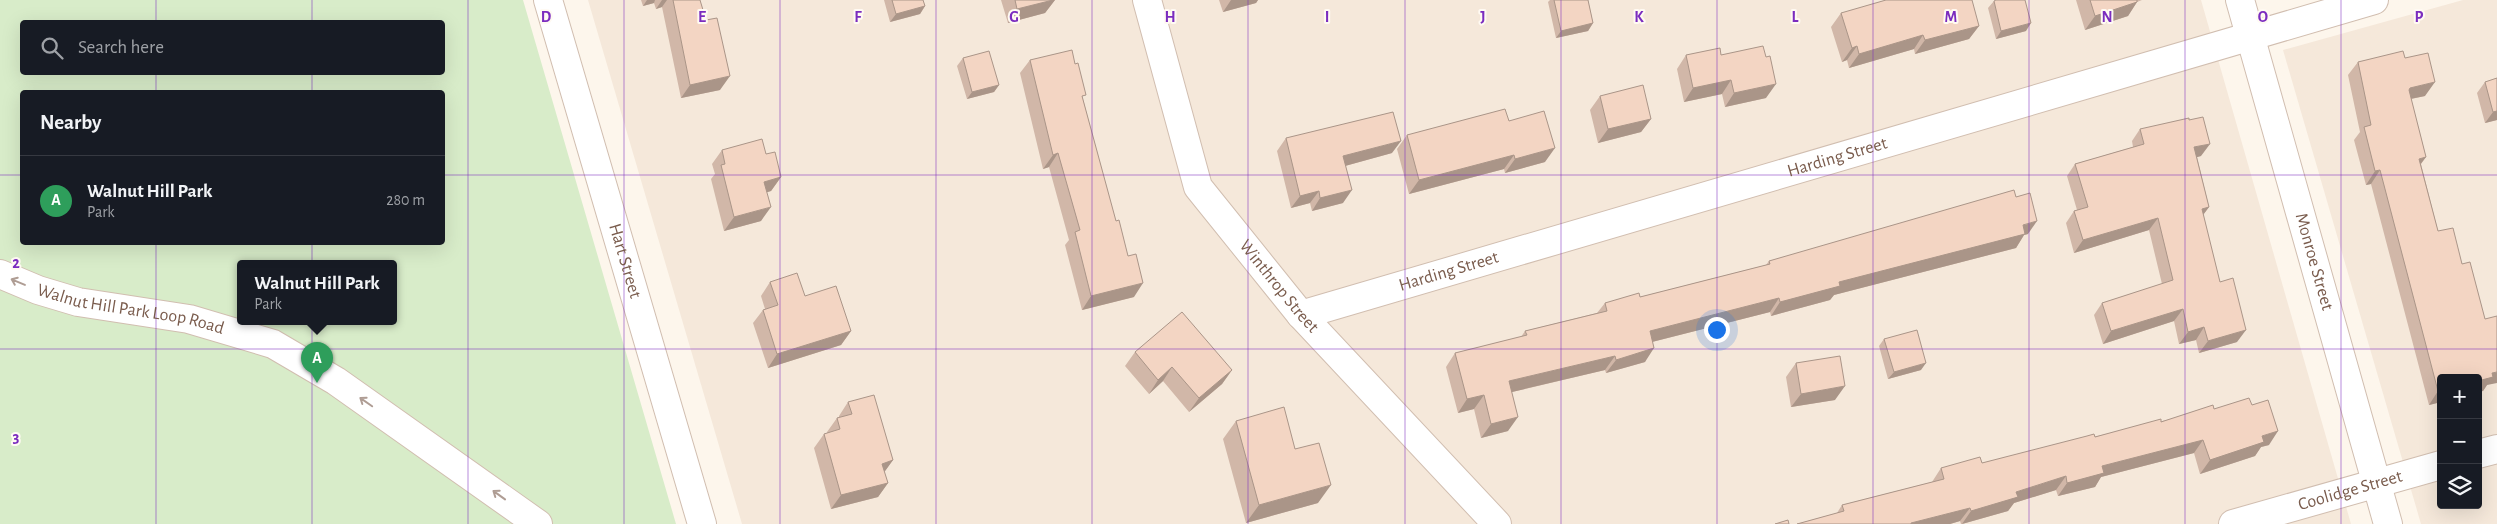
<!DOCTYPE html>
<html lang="en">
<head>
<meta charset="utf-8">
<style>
  :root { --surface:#171b24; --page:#20242c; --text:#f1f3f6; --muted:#9ea1a6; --line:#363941; --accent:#0b8043 }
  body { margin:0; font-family:"Alegreya Sans",sans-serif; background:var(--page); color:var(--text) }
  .controls { position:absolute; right:15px; bottom:15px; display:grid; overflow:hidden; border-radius:5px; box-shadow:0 5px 20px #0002 }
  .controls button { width:45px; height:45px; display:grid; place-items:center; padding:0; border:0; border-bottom:1px solid var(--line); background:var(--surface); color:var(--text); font:25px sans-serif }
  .you { position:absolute; left:1716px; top:329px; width:18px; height:18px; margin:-12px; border:4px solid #fff; border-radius:50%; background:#1a73e8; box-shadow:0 0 0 8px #1a73e833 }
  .badge { display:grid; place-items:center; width:32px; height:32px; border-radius:50%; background:var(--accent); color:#fff; font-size:16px; font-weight:700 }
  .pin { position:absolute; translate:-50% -41px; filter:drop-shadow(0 1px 2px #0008) }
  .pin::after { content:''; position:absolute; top:26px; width:18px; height:15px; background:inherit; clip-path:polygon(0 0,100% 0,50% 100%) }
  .popup { position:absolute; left:237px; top:260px; width:160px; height:65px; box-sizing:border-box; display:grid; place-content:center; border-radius:5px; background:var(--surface); filter:drop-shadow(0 1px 4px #0005); font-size:16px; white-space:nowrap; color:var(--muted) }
  .popup b { font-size:19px; color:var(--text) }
  .popup::after { content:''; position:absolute; left:50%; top:100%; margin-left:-10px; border:10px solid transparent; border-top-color:var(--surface) }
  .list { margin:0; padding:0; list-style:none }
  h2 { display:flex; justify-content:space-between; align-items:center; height:65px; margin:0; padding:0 20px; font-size:21px }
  h2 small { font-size:16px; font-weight:400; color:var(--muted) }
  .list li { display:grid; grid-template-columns:32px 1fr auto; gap:15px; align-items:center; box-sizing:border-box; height:90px; padding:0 20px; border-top:1px solid var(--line) }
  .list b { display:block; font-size:19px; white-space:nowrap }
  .list p { margin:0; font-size:16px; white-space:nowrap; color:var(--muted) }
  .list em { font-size:16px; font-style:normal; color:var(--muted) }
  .icon { flex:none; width:28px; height:28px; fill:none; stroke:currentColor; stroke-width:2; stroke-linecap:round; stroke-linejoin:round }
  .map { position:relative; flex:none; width:2497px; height:524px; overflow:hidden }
  .search { position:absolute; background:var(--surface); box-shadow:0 5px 20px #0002; left:20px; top:20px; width:425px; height:55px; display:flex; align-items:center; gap:12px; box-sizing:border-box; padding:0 18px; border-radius:5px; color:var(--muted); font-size:19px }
  .panel { position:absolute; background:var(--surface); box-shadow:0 5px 20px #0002; left:20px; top:90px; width:425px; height:155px; border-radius:5px }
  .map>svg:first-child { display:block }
  .residential { fill:#f5e8da; fill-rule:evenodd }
  .green { fill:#d8ecc9; fill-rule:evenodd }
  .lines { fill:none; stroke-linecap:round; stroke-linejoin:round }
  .minor-casing { stroke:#d1beb0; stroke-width:30 }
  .minor { stroke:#fff; stroke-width:28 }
  .wall { fill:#d1b7a8 }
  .shaded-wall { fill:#aa9588 }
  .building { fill:#f3d5c3; stroke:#aa9588 }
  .oneway { stroke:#af9d94 }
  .grid { fill:none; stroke:#7b2cbf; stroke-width:1; stroke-opacity:0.55 }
  .labels { text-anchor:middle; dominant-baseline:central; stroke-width:4; stroke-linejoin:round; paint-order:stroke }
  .street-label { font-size:18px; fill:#7a5c4d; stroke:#fffaf3 }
  .grid-label { font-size:16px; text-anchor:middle; font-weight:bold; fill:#7b2cbf; stroke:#fffaf3; stroke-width:4; stroke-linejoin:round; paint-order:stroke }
</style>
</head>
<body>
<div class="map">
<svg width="2497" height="524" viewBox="0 0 2497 524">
  <rect width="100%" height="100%" fill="#fdf6ec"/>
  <path class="residential" d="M588,0H2201L2351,524H742Z
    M2463,0H2497V524H2421L2283,50ZM2441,378H2478V505H2441Z"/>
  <path class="green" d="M0,0H523L676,524H0ZM22,22H442V72H22ZM22,92H442V242H22ZM241,264H393V322H241Z"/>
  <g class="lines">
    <g class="minor-casing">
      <g id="minor">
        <path id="s1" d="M548,0L702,524"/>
        <path id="s2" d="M1147,0L1198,187L1301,315L1497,524"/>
        <path id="s3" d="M2240,0L2388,524"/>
        <path id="s4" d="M0,274L38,290L78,302L189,319L273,344L336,381L538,524"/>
        <path id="s5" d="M1301,315L2374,0"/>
        <path d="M2478,454L2497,449"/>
        <path id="s6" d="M2233,524L2441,465"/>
      </g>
    </g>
    <use href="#minor" class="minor"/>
  </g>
  <path class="wall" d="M641,0H700L720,90L681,98L662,7L656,9L654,3L643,6Z
    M884,0H923L925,6L920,14L890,22Z
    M1001,0H1055L1045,13L1008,23Z
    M1219,0H1258L1256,3L1223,12Z
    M1550,0H1588L1593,23L1588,31L1556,38L1548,2Z
    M2076,0H2142L2137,2L2128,16L2085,30Z
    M1994,1L2026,31L1996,39L1988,8Z
    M1841,13L1979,26L1969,39L1915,54L1914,49L1849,68L1847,60L1842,62L1831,27Z
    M1686,55H1721L1766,98L1725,107L1722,94L1684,102L1677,69Z
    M963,58L999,85L994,92L967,99L957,66Z
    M2405,58L2425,96L2411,99L2426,157L2421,164L2438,231L2487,385L2483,391L2478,392V378H2441V402L2429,405L2371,184L2366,185L2354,140L2360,132L2348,75L2358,62Z
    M1030,60L1075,64L1083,99L1134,297L1082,310L1065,245L1069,240L1049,167L1043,169L1020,73Z
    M2497,78V120L2485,123L2477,93L2485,82Z
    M1600,96L1651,119L1641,132L1598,143L1590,110Z
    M1509,121L1545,162L1505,173L1504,169L1409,194L1397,149L1407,135Z
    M2140,129L2201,156L2197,157L2209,207L2203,215L2220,282L2237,342L2199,353L2196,340L2179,344L2174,321L2103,344L2094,315L2102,303L2162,284L2149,230L2074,253L2066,223L2074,211L2077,210L2067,176L2075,164L2133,147L2132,141Z
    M1286,138L1392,153L1345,166L1343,203L1312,211L1310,203L1291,208L1277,151Z
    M722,150L766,154L781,177L771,191L767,192L761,221L724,231L711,179L715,174L712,164Z
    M2016,197L2028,234L2024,235L2016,248L1834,295L1830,300L1771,316L1770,312L1652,342L1645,362L1606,373L1605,370L1512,392L1508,431L1481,438L1474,409L1458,413L1446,367L1455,353L1521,337L1525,331L1597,313L1605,303L1640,297L1766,265L1769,261Z
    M770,282L805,296L851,331L841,345L768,368L753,323L763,310L765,309L761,296Z
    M1884,339L1921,370L1888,379L1879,346Z
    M1135,352L1232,370L1222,384L1189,412L1163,381L1149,394L1125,366Z
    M1796,363L1835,400L1791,407L1786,377Z
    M848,402L893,460L884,472L888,483L878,497L831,509L814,448L824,434L827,433V432L837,418L839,417V416Z
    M2214,409L2269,445L2261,447L2255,456L2200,474L2194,453L2101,477L2095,487L2058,496L2056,490L2014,503L2008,511L1962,524H1961L1960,521L1950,524H1797L1837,513L1842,505L1932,482L1941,468L1982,463Z
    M1236,421L1295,449L1318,503L1246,523L1223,439Z"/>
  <path class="shaded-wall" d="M647,0H655L654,3L643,6Z
    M662,0H667L662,7L656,9Z
    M1053,0H1055L1045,13L1008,23L1017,9Z
    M1231,0H1258L1256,3L1223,12Z
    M2137,2L2128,16L2085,30L2095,16Z
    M925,6L920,14L890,22L896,14Z
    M1593,23L1588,31L1556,38L1561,31Z
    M2031,23L2026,31L1996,39L2001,31Z
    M1979,26L1969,39L1915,54L1925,40Z
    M1923,35L1914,49L1849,68L1859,54Z
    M1857,46L1847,60L1842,62L1852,48Z
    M730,76L720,90L681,98L690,85Z
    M1731,80L1722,94L1684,102L1693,88Z
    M2435,82L2425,96L2400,101L2410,88Z
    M1776,84L1766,98L1725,107L1734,93Z
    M999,85L994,92L967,99L972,92Z
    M2497,111V120L2485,123L2493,112Z
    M1651,119L1641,132L1598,143L1608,129Z
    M1401,141L1392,153L1334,169L1343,156Z
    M2210,144L2201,156L2186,160L2194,147Z
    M1555,148L1545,162L1505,173L1515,159Z
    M1058,153L1049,167L1043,169L1053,155Z
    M1514,155L1504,169L1409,194L1419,180Z
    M2426,157L2416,170L2419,159Z
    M2380,170L2371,184L2366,185L2375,171Z
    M781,177L771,191L754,196L764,182Z
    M1352,190L1343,203L1312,211L1320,198Z
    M1319,191L1310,203L1291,208L1300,196Z
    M771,207L761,221L724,231L734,217Z
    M2209,207L2200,219L2202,209Z
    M2158,218L2149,230L2074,253L2083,240Z
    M2037,221L2028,234L2024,235L2016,248L1834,295L1830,300L1771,316L1780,302L1839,282Z
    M1143,283L1134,297L1082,310L1091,296Z
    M1779,298L1770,312L1640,345L1650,331Z
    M2183,309L2174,321L2103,344L2111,331Z
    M2204,327L2196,340L2179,344L2188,332Z
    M2246,330L2237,342L2199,353L2208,341Z
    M851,331L841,345L768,368L777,354Z
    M1654,348L1645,362L1606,373L1616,360Z
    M1615,356L1605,370L1499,395L1509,381Z
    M1926,363L1921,370L1888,379L1894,372Z
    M1172,367L1163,381L1149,394L1158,380Z
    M1232,370L1222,384L1189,412L1199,398Z
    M2497,372V383L2487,385L2483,391L2478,392V381L2492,373Z
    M1845,386L1835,400L1791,407L1801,394Z
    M2438,391H2441V402L2429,405Z
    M1484,395L1474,409L1458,413L1467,399Z
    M1518,417L1508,431L1481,438L1491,424Z
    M2278,431L2269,445L2261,447L2255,456L2200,474L2210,460L2262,436Z
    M2203,440L2194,453L2101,477L2095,487L2058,496L2067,483L2102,466Z
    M893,460L883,474L882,464Z
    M2066,476L2056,490L2014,503L2008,511L1962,524L1971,511L2016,492Z
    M888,483L878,497L831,509L841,495Z
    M1331,485L1318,503L1246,523L1259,505Z
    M1970,508L1960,521L1950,524H1910L1911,523Z"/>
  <path class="building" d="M673,0H700L706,20L717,18L730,76L690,85Z
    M892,0H923L925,6L896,14Z
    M1015,0H1053L1017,9Z
    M1554,0H1588L1593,23L1561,31Z
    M1886,0H1972L1979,26L1925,40L1923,35L1859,54L1857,46L1852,48L1841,13Z
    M1996,0H2025L2031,23L2001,31L1994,1Z
    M2090,0H2137V2L2095,16Z
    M1763,46L1766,57L1770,56L1776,84L1734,93L1731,80L1693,88L1686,55L1720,48L1721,55Z
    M1072,50L1075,64L1078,63L1086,95L1082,96L1116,221L1119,220L1128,256L1136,254L1143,283L1091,296L1075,232L1080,230L1058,153L1053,155L1030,60Z
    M989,51L999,85L972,92L963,58Z
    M2403,51L2405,58L2428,53L2435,82L2410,88L2409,90L2426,157L2419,159L2438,231L2453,228L2462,264L2470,262L2485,319L2497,316V372L2492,373L2493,377L2478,381V378H2441V391H2438L2380,170L2375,171L2364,127L2371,125L2358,62Z
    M2497,78V111L2493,112L2485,82Z
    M1643,85L1651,119L1608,129L1600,96Z
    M1505,109L1509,121L1544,111L1555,148L1515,159L1514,155L1419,180L1407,135Z
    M1393,112L1401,141L1343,156L1352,190L1320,198L1319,191L1300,196L1286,138Z
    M2203,117L2210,144L2194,147L2209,207L2202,209L2220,282L2233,278L2246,330L2208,341L2204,327L2188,332L2183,309L2111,331L2102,303L2173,280L2158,218L2083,240L2074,211L2088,207L2075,164L2144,144L2140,129L2189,118V120Z
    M762,139L766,154L775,152L781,177L764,182L771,207L734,217L721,165L725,164L722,150Z
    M2014,190L2016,197L2030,193L2037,221L2023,225L2025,234L1839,282L1840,286L1780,302L1779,298L1650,331L1654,348L1616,360L1615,356L1509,381L1518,417L1491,424L1484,395L1467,399L1455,353L1527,335L1525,331L1607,311L1605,303L1639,293L1640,297L1770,264L1769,261Z
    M797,273L805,296L836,286L851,331L777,354L763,310L778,305L770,282Z
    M1182,312L1232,370L1199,398L1172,367L1158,380L1135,352Z
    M1917,330L1926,363L1894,372L1884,339Z
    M1840,356L1845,386L1801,394L1796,363Z
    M874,395L893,460L882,464L888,483L841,495L824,434L840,429L837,418L852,414L848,402Z
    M2249,398L2252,405L2268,400L2278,431L2262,436L2264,442L2210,460L2203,440L2102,466L2104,473L2067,483L2066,476L2016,492L2018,497L1971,511L1970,508L1911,523V524H1797L1844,511L1842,505L1944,479L1941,468L1980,457L1982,463L2087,436L2094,434L2095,437L2161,419V422L2213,405L2214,409Z
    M1284,407L1295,449L1319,443L1331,485L1259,505L1236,421Z
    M1788,520L1789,524H1775Z"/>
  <defs><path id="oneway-shaft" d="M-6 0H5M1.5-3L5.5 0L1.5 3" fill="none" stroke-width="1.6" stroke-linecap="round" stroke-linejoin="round" transform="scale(1.25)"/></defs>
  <g class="oneway">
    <use href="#oneway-shaft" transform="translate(18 282) rotate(-157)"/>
    <use href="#oneway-shaft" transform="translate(366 402) rotate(-145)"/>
    <use href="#oneway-shaft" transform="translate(499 495) rotate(-144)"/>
  </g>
  <path class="grid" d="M156,0V22M312,0V22M468,0V524M624,0V524M780,0V524M936,0V524M1092,0V524M1248,0V524M1405,0V524M1561,0V524M1717,0V524M1873,0V524M2029,0V524M2185,0V524M2341,0V524M156,72V92M312,72V92M0,175H22M442,175H2497M156,242V524M312,242V524M0,349H2497"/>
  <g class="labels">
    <g class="street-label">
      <text stroke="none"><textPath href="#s5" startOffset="559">Harding Street</textPath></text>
      <text stroke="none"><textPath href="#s1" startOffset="272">Hart Street</textPath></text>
      <text stroke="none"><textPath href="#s3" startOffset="272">Monroe Street</textPath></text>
      <text stroke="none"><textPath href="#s5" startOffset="154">Harding Street</textPath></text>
      <text stroke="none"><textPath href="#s2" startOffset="322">Winthrop Street</textPath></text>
      <text stroke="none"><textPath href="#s4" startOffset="136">Walnut Hill Park Loop Road</textPath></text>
      <text stroke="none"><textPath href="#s6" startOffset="122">Coolidge Street</textPath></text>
    </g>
  </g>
  <g class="grid-label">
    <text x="546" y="22">D</text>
    <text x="702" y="22">E</text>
    <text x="858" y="22">F</text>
    <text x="1014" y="22">G</text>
    <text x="1170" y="22">H</text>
    <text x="1327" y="22">I</text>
    <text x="1483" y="22">J</text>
    <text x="1639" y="22">K</text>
    <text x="1795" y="22">L</text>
    <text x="1951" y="22">M</text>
    <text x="2107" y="22">N</text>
    <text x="2263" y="22">O</text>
    <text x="2419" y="22">P</text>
    <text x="16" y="268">2</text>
    <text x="16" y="442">3</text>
  </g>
</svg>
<div class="controls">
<button>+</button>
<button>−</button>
<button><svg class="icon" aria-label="layers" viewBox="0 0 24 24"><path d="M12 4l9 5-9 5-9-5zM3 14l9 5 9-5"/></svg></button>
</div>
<div class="you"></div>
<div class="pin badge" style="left:317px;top:383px;background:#2e9e5b">A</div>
<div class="popup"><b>Walnut Hill Park</b>Park</div>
<div class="search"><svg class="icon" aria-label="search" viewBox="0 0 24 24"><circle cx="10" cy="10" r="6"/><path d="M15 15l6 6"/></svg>Search here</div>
<section class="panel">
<h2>Nearby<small></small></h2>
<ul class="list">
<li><span class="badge" style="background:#2e9e5b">A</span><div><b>Walnut Hill Park</b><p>Park</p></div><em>280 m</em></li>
</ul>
</section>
</div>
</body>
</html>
